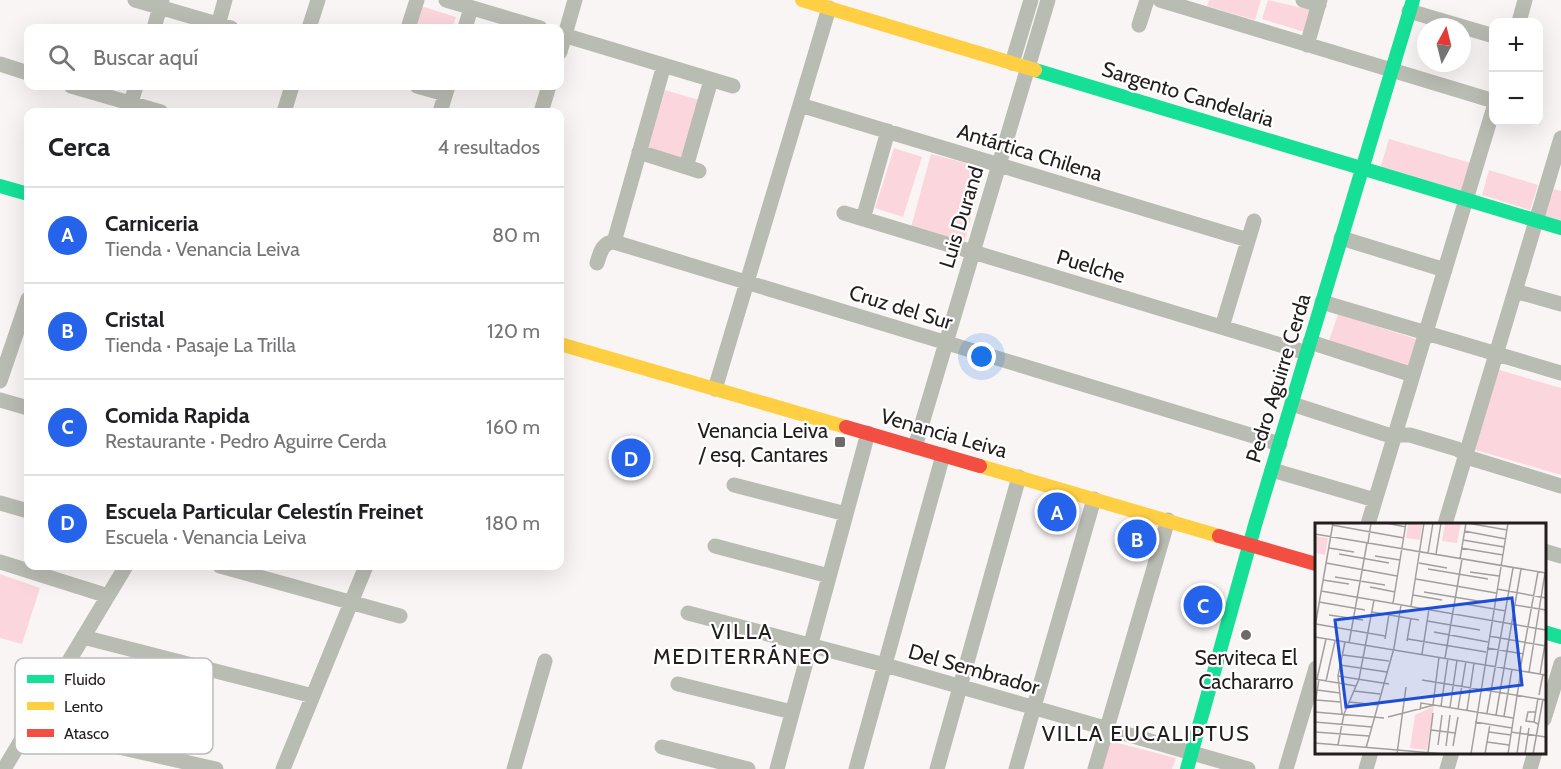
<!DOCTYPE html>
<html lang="es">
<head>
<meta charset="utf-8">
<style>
  :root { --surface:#fff; --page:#f6f6f6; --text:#202124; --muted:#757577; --line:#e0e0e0; --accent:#2563eb }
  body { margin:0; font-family:Cabin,sans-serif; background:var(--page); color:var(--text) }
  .controls { position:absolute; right:18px; top:18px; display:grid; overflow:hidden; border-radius:12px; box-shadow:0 6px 24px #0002 }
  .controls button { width:54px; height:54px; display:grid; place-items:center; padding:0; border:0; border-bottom:2px solid var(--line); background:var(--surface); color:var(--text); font:30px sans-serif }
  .compass { position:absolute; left:1417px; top:18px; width:54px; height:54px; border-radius:50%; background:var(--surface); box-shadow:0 6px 24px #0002; rotate:7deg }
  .you { position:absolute; left:982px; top:357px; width:21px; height:21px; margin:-15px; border:4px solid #fff; border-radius:50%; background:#1a73e8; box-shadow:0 0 0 9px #1a73e833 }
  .badge { display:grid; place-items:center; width:39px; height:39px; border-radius:50%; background:var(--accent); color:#fff; font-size:20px; font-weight:700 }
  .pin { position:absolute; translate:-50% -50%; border:3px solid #fff; box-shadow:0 2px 6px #0006 }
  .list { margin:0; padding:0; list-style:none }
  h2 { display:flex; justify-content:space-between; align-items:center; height:78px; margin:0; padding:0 24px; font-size:26px }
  h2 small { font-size:20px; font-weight:400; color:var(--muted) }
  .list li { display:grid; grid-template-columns:39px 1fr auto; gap:18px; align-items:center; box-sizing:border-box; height:96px; padding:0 24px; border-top:2px solid var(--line) }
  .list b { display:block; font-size:22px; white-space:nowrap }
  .list p { margin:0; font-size:20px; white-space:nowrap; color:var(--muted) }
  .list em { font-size:20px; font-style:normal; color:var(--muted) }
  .icon { flex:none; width:33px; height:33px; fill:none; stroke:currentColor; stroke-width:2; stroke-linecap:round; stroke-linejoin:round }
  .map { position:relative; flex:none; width:1561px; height:769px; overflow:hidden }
  .search { position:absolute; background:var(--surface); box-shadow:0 6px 24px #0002; left:24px; top:24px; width:540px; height:66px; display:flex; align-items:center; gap:15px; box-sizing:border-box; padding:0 21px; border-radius:12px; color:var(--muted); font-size:22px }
  .panel { position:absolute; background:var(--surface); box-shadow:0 6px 24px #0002; left:24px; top:108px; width:540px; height:462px; border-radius:12px }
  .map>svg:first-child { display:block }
  .green { fill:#fbd7dd }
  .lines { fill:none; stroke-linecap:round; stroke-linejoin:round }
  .street { stroke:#b9bcb2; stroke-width:15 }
  .fast { stroke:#16e098; stroke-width:14 }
  .slow { stroke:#ffcf43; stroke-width:14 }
  .jam { stroke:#f24e42; stroke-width:14 }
  .poi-dot { fill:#6f6969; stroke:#fff; stroke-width:2 }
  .labels { text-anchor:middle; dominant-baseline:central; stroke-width:4.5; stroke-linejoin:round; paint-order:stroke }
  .street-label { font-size:21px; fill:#241d1e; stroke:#fff }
  .poi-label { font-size:21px; fill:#241d1e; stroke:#fff; text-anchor:end }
  .neighbourhood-label { font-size:22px; letter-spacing:1.5px; fill:#241d1e; stroke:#fff }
  .inset-road { fill:none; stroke:#a49f9f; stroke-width:1.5 }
  .view { fill:#1d4ed8; fill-opacity:0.15; stroke:#1d4ed8; stroke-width:3 }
  .inset-edge { fill:none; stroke:#241d1e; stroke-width:3 }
  .key { fill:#fff; stroke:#bdbbbc; stroke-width:1.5 }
  .key-label { font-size:16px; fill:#241d1e }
</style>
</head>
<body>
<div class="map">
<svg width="1561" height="769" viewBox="0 0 1561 769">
  <rect width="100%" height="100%" fill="#faf5f5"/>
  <path class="green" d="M1209,0H1261L1255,20L1207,6Z
    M1268,0L1315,11L1308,33L1262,19Z
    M421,6L456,17L452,28H413Z
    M665,90L699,100L681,159L647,149Z
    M1389,139L1471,163L1462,193L1380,169Z
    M894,148L922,157L903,217L875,208Z
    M931,154L984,168L965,241L911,227Z
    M1489,170L1538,185L1530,210L1482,195Z
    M1554,189L1561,191V221L1545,216Z
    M1338,314L1419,340L1410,370L1328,344Z
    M1496,369L1561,388V475L1472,449Z
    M0,574L40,588L22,644L0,638Z
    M1110,741L1176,758L1172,769H1102Z"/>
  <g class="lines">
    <path class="street" d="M135,0L231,28
      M446,0L540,28
      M1160,0L1494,101
      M1303,0L1319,5
      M1409,11L1494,36
      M1519,22L1525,0
      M218,25L225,0
      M1139,25L1147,0
      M154,28L162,0
      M309,28L318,0
      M408,28L417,0
      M465,28L471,8
      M560,34L733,86
      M1307,45L1320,0
      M560,52L575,0
      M1012,63L1031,0
      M0,64L28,73
      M71,86L161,112
      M417,86L445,94
      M800,105L1248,240
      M128,112L136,86
      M284,112L292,86
      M440,112L448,86
      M541,112L549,86
      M639,152L699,171
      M686,167L711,80
      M844,213L1307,353
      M863,219L888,131
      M1341,238L1445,270
      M614,242L1280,444
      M614,242L664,65
      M597,263C600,254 602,242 614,242
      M1515,291L1561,304
      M1322,302L1561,373
      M1222,327L1254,221
      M1310,342L1413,375
      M0,381L28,299
      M715,389L829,8
      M0,400L28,408
      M1292,404L1388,435H1410L1457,449L1473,459L1561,486
      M915,447L1048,0
      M1272,470L1375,500
      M734,485L846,514
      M0,503L28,511
      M1368,524L1494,107
      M1445,524L1561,138
      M715,546L829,576
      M1544,551L1561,556
      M0,562L108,596
      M220,566L400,616
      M688,613L885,665L1248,769
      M83,637L313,696
      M678,684L792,712
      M1544,719L1561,664
      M30,727L216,769
      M662,747L748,769
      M4,769L126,566
      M283,769L366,566
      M514,769L545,661
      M777,769L868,433
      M856,769L943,455
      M937,769L1019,477
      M1016,769L1094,499
      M1095,769L1168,520
      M1286,769L1316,668
      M1366,769L1371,752
      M1447,769L1452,752
      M1530,769L1535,752"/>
    <path class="fast" d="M1035,70L1561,228
      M0,186L28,194
      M1544,632L1561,637
      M1187,769L1255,525L1413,0"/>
    <path class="slow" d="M802,0L1035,70
      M560,344L846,427
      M980,466L1219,536"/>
    <path class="jam" d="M846,427L980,466
      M1219,536L1316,564"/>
  </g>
  <g class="poi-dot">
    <rect x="834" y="436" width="12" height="12" rx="3"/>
    <circle cx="1246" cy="635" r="6"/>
  </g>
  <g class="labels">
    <g class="street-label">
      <text transform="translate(1188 94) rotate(17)">Sargento Candelaria</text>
      <text transform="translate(1030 152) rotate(17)">Antártica Chilena</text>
      <text transform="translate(961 217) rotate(-73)">Luis Durand</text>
      <text transform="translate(1091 266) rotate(17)">Puelche</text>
      <text transform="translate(901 307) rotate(17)">Cruz del Sur</text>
      <text transform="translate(1278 378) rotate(-73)">Pedro Aguirre Cerda</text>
      <text transform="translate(944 433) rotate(16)">Venancia Leiva</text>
      <text transform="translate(974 669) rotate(16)">Del Sembrador</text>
    </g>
    <g class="poi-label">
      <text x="828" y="430">Venancia Leiva<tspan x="828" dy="24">/ esq. Cantares</tspan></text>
      <text x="1246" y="657" text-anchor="middle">Serviteca El<tspan x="1246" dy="24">Cachararro</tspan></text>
    </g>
    <g class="neighbourhood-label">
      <text x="742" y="631">VILLA<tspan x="742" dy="25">MEDITERRÁNEO</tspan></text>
      <text x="1146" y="733">VILLA EUCALIPTUS</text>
    </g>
  </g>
  <g transform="translate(1315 523)">
    <rect width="231" height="231" fill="#faf5f5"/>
    <path d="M93,0L107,2L105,17L91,15ZM130,0H146L142,20L127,18ZM0,13L13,15L10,32L0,30ZM119,183L112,227L95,225L100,192Z" fill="#fbd7dd"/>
    <path class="inset-road" d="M71,0L91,4M152,0L192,7M17,2L89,15M149,8L191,16M0,11L231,50M148,17L189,24M53,20L56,0M14,25L39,29M146,25L188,32M113,30L118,0M24,31L74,40M121,31L126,0M60,33L85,37M145,36L151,0M11,40L82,53M104,40L132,45M113,46L173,56M155,49L184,53M20,54L70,62M101,56L181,70M8,57L34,61M55,64L80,69M182,66L231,75M6,68L231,107M109,69L169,79M98,72L127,77M4,79L50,87M78,80L91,0M150,81L191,88M200,82L231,87M96,83L109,0M57,89L104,97M14,92L48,97M112,98L165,107M1,101L70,113M0,104L18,0M119,109L173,119M174,113L231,123M0,114L231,152M70,116L74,91M93,116L171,129M92,118L96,95M34,120L52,20M172,125L209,131M107,131L114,86M28,132L74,138M130,135L147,36M25,142L72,149M205,147L223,49M214,149L230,50M225,151L231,115M23,153L27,191M23,153L74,161M23,153L30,119M0,156L41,163M2,156L11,116M107,157L231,177M11,158L20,118M2,167L25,170M39,168L65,171M224,172L228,151M223,175L219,199L223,201M1,177L26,179M34,179L63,182M0,181L4,156M126,183L133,135M135,184L142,137M143,186L151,138M100,187L119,182L198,195M105,187L106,180L118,182L124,134M152,187L159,140M0,189L69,195M172,190L198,45M181,192L206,46M189,193L197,146M73,194L100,187M0,199L57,204M160,199L197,205M219,199L211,198L213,189H220M116,207L140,210M0,209L54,213M174,209L196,212M196,209L231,214M172,219L194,222M0,220L129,231M23,222L29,191L44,156L59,77M123,222L127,192M131,223L135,192M138,223L143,194M51,225L79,125L86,82M113,230L118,190M82,231L91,164M156,231L193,0M170,231L175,201M193,231L206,147M202,231L206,203M210,231L214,205M218,231L228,176"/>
    <path class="view" d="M197,75L207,162L31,184L20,97Z"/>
    <rect width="231" height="231" class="inset-edge"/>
  </g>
  <rect x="15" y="658" width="198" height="96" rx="9" class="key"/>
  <rect x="27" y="675" width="27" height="8" fill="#16e098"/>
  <rect x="27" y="702" width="27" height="8" fill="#ffcf43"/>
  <rect x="27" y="729" width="27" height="8" fill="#f24e42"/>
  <g class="key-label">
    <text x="64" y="685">Fluido</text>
    <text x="64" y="712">Lento</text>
    <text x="64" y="739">Atasco</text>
  </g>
</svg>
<div class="controls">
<button>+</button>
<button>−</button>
</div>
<svg class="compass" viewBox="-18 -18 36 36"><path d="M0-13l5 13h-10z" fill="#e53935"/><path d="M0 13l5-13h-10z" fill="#757577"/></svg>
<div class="you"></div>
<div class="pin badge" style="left:1057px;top:512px">A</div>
<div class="pin badge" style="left:1137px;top:539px">B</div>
<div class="pin badge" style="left:1203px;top:605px">C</div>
<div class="pin badge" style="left:631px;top:458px">D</div>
<div class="search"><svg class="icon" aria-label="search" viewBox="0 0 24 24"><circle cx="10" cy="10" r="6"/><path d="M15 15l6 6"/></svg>Buscar aquí</div>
<section class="panel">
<h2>Cerca<small>4 resultados</small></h2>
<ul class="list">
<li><span class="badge">A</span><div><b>Carniceria</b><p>Tienda · Venancia Leiva</p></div><em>80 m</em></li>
<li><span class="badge">B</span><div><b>Cristal</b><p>Tienda · Pasaje La Trilla</p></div><em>120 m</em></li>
<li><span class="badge">C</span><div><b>Comida Rapida</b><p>Restaurante · Pedro Aguirre Cerda</p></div><em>160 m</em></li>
<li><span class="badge">D</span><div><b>Escuela Particular Celestín Freinet</b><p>Escuela · Venancia Leiva</p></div><em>180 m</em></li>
</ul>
</section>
</div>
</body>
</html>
